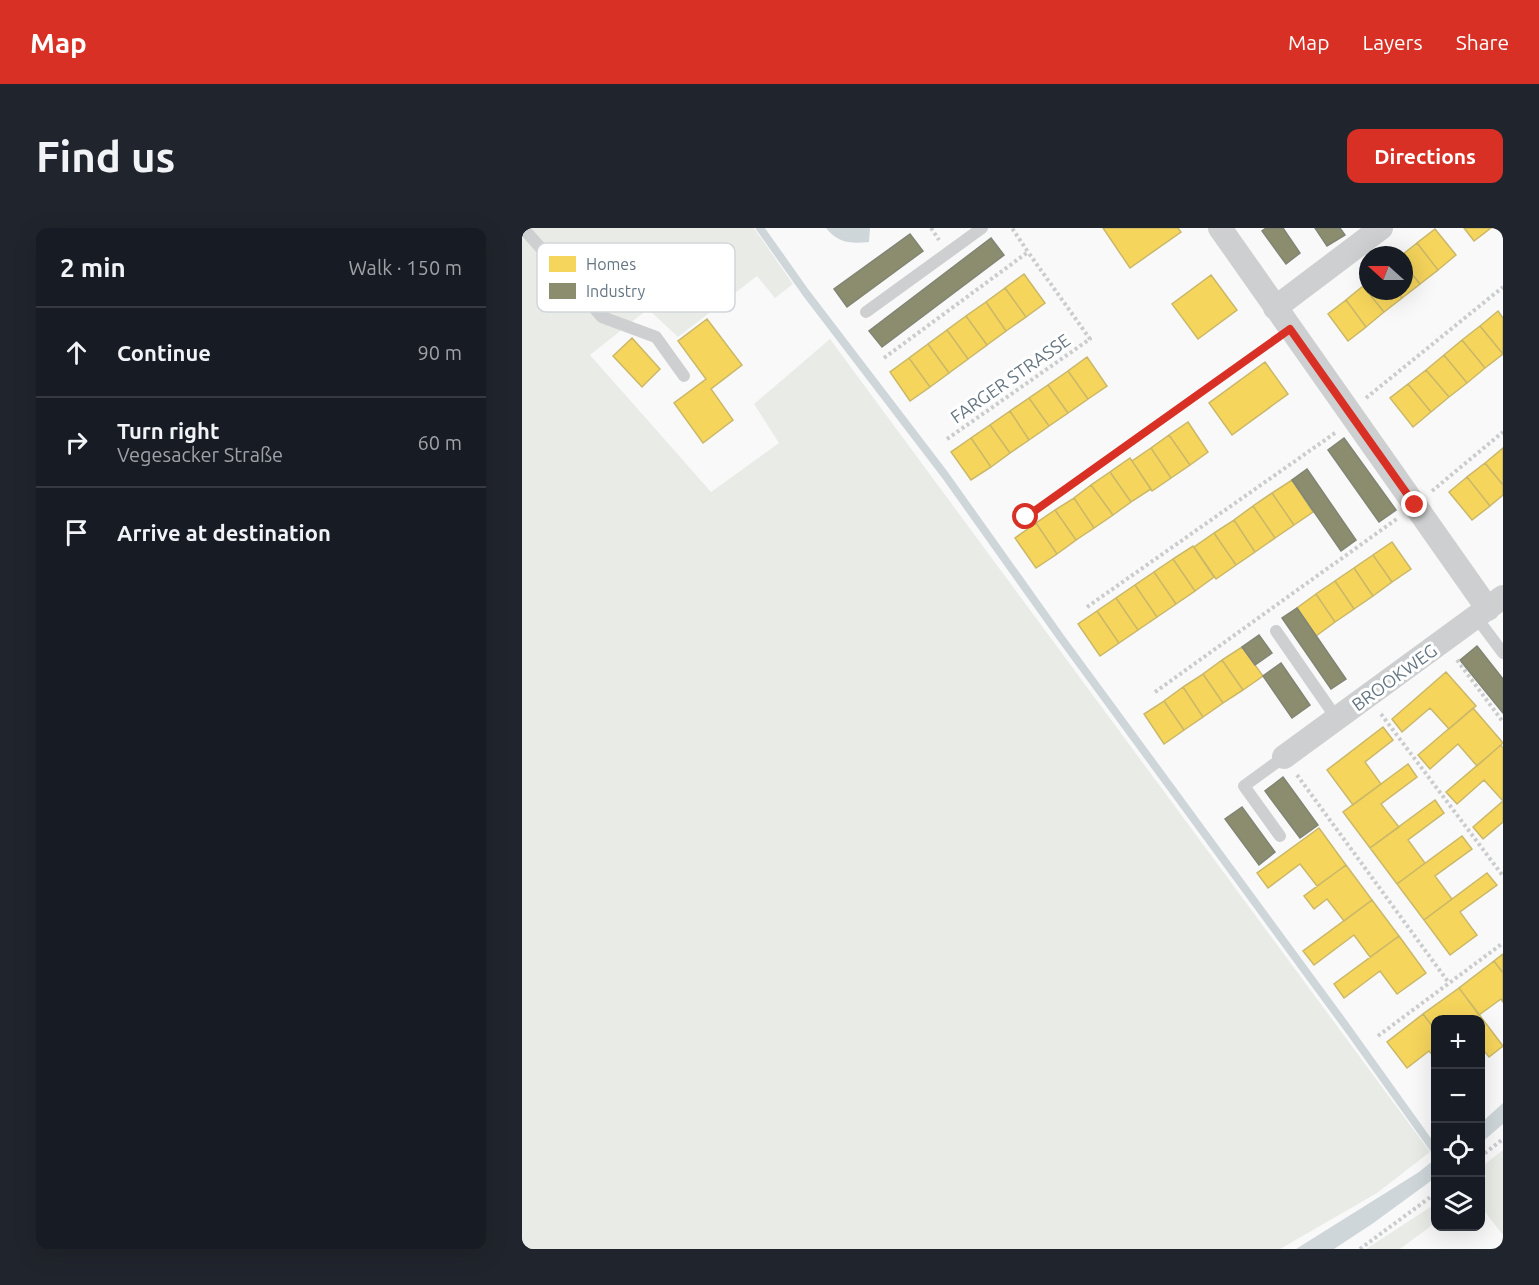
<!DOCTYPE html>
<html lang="en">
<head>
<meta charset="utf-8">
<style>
  :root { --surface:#171b24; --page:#20242c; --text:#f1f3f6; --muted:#9ea1a6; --line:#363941; --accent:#d93025 }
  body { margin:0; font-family:Ubuntu,sans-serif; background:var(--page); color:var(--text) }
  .controls { position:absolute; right:18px; bottom:18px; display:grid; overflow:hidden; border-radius:12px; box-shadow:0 6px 24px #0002 }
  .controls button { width:54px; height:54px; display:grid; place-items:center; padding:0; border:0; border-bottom:2px solid var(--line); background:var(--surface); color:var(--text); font:30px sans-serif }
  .compass { position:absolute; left:837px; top:18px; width:54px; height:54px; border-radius:50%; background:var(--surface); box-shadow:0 6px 24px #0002; rotate:291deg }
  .stop { position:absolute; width:18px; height:18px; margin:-14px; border:4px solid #d93025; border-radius:50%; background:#fff }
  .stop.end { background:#d93025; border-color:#fff; box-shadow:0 2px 6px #0008 }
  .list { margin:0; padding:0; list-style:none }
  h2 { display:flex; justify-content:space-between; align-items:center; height:78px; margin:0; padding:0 24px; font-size:26px }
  h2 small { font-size:20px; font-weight:400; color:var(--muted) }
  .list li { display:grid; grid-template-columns:39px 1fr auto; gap:18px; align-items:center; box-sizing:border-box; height:90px; padding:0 24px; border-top:2px solid var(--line) }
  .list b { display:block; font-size:22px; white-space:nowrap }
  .list p { margin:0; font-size:20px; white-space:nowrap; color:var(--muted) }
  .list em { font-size:20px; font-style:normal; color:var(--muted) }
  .icon { flex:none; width:33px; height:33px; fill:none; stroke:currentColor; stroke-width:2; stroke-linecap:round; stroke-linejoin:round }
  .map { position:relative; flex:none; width:981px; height:1021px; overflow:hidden; border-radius:12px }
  header { display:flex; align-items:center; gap:36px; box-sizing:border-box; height:84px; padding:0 30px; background:var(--accent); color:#fff }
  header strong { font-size:28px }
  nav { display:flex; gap:33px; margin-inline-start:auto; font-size:21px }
  .intro { display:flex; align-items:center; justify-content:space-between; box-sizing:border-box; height:144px; padding:0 36px }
  h1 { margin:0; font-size:42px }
  .button { padding:15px 27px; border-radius:12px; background:var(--accent); color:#fff; font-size:21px; font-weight:700 }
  main { display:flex; gap:36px; padding:0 36px }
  aside { flex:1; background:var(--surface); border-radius:12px; box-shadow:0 6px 24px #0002 }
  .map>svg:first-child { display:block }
  .green { fill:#e8ebe6 }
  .water { fill:#ced6d9 }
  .homes { fill:#f6d55c; stroke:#cab868; stroke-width:1.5 }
  .industry { fill:#8c8c6e; stroke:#808574; stroke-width:1.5 }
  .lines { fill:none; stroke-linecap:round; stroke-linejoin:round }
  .stream { stroke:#ced6d9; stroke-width:8 }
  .path { stroke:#cbcccd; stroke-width:4; stroke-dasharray:3 3; stroke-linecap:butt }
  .service { stroke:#cecfd0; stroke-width:12 }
  .minor { stroke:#cecfd0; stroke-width:24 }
  .route { stroke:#d93025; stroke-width:8 }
  .labels { text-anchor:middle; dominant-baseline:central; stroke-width:6; stroke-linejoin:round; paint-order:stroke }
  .street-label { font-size:18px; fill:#657683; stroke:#fff }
  .key { fill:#fff; stroke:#d1d6da; stroke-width:1.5 }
  .key-label { font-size:16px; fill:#657683 }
</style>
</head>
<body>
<header>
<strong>Map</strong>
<nav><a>Map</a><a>Layers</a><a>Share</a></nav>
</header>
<div class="intro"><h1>Find us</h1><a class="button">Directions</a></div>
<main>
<aside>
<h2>2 min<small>Walk · 150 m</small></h2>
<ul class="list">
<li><svg class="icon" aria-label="ahead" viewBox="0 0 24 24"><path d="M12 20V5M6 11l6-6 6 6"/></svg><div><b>Continue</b></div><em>90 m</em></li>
<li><svg class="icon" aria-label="right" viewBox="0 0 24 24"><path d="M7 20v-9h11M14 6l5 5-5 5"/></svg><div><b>Turn right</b><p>Vegesacker Straße</p></div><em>60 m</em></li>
<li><svg class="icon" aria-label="arrive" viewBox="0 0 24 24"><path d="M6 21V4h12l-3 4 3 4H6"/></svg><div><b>Arrive at destination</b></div></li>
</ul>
</aside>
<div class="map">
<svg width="981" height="1021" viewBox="0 0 981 1021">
  <rect width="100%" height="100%" fill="#f9f9f9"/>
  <path class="green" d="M0,0H232L271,56L253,70L235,48L156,109L126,81L68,127L189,264L257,215L232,176L308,111L908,924L855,965L758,1021H0Z
    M981,922V1007L959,979L958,940Z
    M913,976V995L878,1021H844Z"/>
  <path class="water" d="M304,0H348L347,14C329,16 316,15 304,0Z
    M981,875V896L959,915V895Z
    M913,931V950L850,996L812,1021H774L897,944Z"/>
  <path class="homes" d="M581,0H656L659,4L608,40Z
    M942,0H969L952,13Z
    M913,1L934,27L916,42L895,15Z
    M895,15L916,42L898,56L882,36V27H880Z
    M882,36L898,56L880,70L875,63H882Z
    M502,46L523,75L504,89L483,60Z
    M689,47L715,82L676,111L650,76Z
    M846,54V63H875L880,70L862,84L841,58Z
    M841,58L862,84L844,99L824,72Z
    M483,60L504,89L484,103L464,74Z
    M824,72L844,99L826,113L806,86Z
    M464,74L484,103L465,117L444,88Z
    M976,83L981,90V126L958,98Z
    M444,88L465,117L446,131L425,102Z
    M185,91L220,137L189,161L211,192L181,215L152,175L184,151L156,113Z
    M958,98L981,126L963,140L940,112Z
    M425,102L446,131L427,145L406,116Z
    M110,110L138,141L120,159L91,128Z
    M940,112L963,140L945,155L922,127Z
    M406,116L427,145L408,159L387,130Z
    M922,127L945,155L927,169L904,142Z
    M565,129L585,158L566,171L546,143Z
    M387,130L408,159L388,173L368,144Z
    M743,134L766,166L710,207L687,175Z
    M904,142L927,169L909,184L886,156Z
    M546,143L566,171L546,185L526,157Z
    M886,156L909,184L891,199L868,170Z
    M526,157L546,185L527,198L507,170Z
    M507,170L527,198L507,212L488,183Z
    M488,183L507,212L488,225L468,197Z
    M666,194L686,224L668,237L647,207Z
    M468,197L488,225L469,239L449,210Z
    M647,207L668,237L649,250L629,220Z
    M449,210L469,239L449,252L429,224Z
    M629,220L649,250L630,263L610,233Z
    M981,220V257L963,235Z
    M608,230L629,261L609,274L588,244Z
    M963,235L981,257V267L968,278L945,249Z
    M588,244L609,274L591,287L569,257Z
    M945,249L968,278L950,292L927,264Z
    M770,252L791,284L772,297L750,265Z
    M569,257L591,287L572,300L552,270Z
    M750,265L772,297L753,310L731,278Z
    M552,270L572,300L554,312L533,282Z
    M731,278L753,310L733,324L712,292Z
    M533,282L554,312L535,326L514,295Z
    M712,292L733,324L714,337L692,305Z
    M514,295L535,326L514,340L493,310Z
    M692,305L714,337L694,351L672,319Z
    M870,314L889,341L870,354L851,327Z
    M671,318L692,349L673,363L651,331Z
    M851,327L870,354L851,368L832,340Z
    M651,331L673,363L654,376L632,344Z
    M832,340L851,368L832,381L813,353Z
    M632,344L654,376L635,389L613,357Z
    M813,353L832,381L813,394L794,366Z
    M613,357L635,389L616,402L594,370Z
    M794,366L813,394L794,408L775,380Z
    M594,370L616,402L597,415L575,383Z
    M575,383L597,415L578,428L556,396Z
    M720,419L741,448L721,462L700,432Z
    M700,432L721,462L701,475L681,446Z
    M924,444L954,478L927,501L908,480L880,504L870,491Z
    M681,446L701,475L681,489L661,459Z
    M661,459L681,489L662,502L642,473Z
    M642,473L662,502L642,516L622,486Z
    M951,480L981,515L955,538L936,516L908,541L896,527Z
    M861,499L871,512L843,534L859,556L831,577L805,542Z
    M979,517L981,520V573L962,552L935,576L924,564Z
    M886,536L895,549L859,576L877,599L848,620L821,584Z
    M913,572L922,585L886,612L903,635L875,656L848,620Z
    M981,573V594L961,611L951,599Z
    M797,600L824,637L795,658L778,636L746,660L735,645Z
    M940,608L950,621L913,648L930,671L902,692L875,656Z
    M824,637L850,672L822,693L805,671L792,681L782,668Z
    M965,645L975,657L938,684L955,707L928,727L902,692Z
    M850,672L877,708L848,729L832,707L792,737L781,723Z
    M877,708L904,745L875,766L858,743L822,770L812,756Z
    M981,726V745L972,733Z
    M972,733L981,745V774L979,771L957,787L937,760Z
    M937,760L981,818L967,829L958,818V792H914V803L901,786Z
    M901,786L914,803V831L907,823L885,840L865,814Z"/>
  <path class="industry" d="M744,0H761L778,25L764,36L740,3Z
    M793,0H818L823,7L805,18Z
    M388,6L401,23L325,79L312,61Z
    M469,10L482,27L360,119L347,103Z
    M822,210L874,282L857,294L806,222Z
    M785,241L834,312L819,323L770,252Z
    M775,380L824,451L809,461L760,390Z
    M737,407L750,425L733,437L720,419Z
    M955,418L981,451V485L938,432Z
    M759,435L788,477L770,490L741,448Z
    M761,549L796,597L778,610L743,563Z
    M720,579L753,624L737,637L703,591Z"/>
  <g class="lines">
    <path class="stream" d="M238,0L284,65L423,247L539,410L826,801L914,924"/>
    <path class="path" d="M409,0L417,12
      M362,130L506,24L490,0
      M844,170L981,59
      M425,211L568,111L506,24
      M910,263L981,204
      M504,289L750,113
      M565,379L813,205
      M935,432L981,494
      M633,464L876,290
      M859,486L981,648
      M775,547L927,755
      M856,808L981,715
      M958,929L981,911
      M838,1021L914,965"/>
    <path class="service" d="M1,0L80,89L134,109L162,148
      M344,84L460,0
      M954,389L981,425
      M754,403L815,491
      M758,608L722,558L762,529"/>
    <path class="minor" d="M698,0L966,381
      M753,80L859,0
      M762,529L981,369"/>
  </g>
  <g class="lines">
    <path class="route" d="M504,289L768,101L893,277"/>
  </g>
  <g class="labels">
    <g class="street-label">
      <text transform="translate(488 150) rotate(-35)">FARGER STRASSE</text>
      <text transform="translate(872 449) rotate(-36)">BROOKWEG</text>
    </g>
  </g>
  <rect x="15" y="15" width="198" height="69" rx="9" class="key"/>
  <rect x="27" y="28" width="27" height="16" fill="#f6d55c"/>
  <rect x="27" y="55" width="27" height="16" fill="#8c8c6e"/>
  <g class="key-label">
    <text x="64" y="42">Homes</text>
    <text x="64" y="69">Industry</text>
  </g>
</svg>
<div class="controls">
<button>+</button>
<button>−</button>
<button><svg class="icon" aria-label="locate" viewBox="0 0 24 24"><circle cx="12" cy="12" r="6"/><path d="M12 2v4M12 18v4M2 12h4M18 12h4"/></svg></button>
<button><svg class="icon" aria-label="layers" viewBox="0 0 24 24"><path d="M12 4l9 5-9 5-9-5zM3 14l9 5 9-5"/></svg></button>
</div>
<svg class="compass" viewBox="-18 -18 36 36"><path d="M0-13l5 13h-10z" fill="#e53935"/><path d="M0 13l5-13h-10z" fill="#9ea1a6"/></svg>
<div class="stop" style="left:504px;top:289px"></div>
<div class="stop end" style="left:893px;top:277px"></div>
</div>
</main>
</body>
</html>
